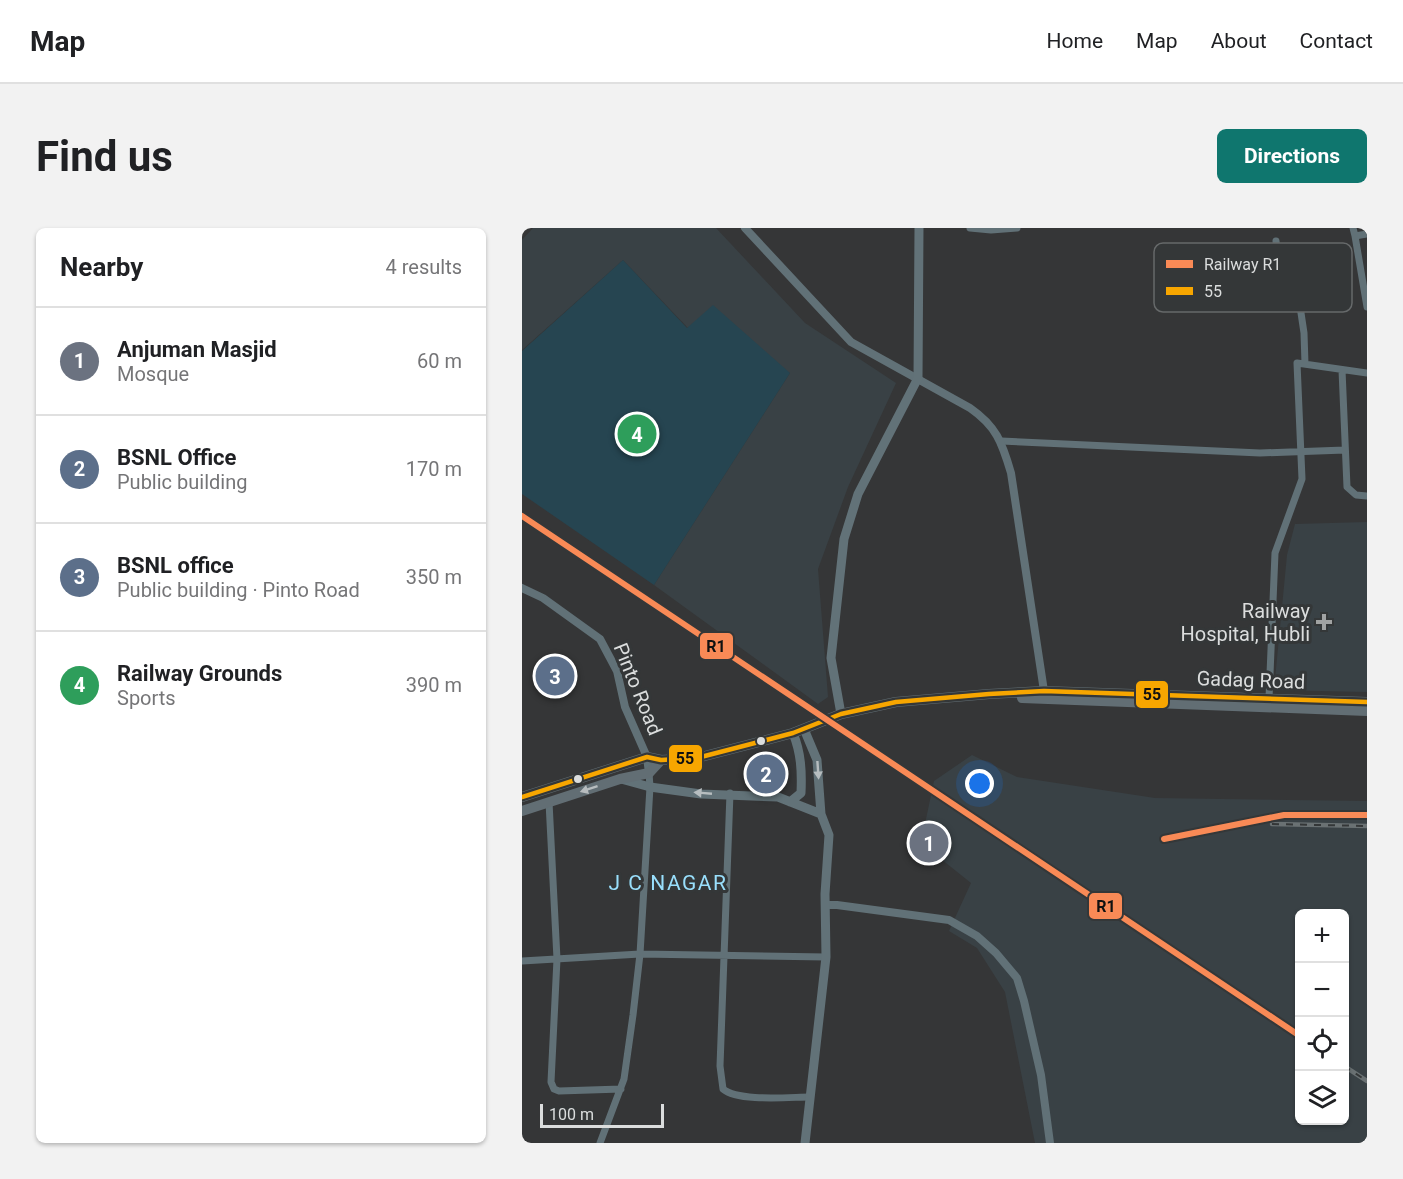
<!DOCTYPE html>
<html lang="en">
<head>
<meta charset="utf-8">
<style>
  :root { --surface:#fff; --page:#f2f2f2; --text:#202124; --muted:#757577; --line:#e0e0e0; --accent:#0f766e }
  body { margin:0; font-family:Roboto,sans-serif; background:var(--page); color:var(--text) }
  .controls { position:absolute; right:18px; bottom:18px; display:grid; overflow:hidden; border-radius:9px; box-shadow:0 2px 4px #0004 }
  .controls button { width:54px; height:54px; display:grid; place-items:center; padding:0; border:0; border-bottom:2px solid var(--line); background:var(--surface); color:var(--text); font:30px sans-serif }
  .scale { position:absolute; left:18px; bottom:15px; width:124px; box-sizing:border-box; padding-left:6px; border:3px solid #dbdddd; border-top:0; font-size:16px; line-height:21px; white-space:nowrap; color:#dbdddd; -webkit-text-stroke:4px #343738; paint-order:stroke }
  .you { position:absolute; left:458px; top:556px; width:21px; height:21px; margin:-15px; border:4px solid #fff; border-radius:50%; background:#1a73e8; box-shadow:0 0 0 9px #1a73e833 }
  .badge { display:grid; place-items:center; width:39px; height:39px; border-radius:50%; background:var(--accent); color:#fff; font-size:20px; font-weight:700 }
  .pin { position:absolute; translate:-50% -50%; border:3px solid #fff; box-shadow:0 2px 6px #0006 }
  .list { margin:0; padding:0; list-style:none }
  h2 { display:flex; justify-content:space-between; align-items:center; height:78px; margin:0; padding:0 24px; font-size:26px }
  h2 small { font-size:20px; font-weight:400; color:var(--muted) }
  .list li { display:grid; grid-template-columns:39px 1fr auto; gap:18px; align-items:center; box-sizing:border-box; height:108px; padding:0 24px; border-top:2px solid var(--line) }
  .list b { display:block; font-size:22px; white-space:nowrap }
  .list p { margin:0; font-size:20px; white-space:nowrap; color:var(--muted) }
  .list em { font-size:20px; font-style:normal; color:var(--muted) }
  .icon { flex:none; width:33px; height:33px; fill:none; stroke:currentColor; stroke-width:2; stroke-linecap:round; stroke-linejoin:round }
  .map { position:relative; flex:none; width:845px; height:915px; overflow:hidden; border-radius:9px }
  header { display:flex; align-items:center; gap:36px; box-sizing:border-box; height:84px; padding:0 30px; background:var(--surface); border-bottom:2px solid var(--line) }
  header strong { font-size:28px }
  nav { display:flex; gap:33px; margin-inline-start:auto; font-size:21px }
  .intro { display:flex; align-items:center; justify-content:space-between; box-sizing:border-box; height:144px; padding:0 36px }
  h1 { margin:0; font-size:42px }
  .button { padding:15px 27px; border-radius:9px; background:var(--accent); color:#fff; font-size:21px; font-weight:700 }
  main { display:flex; gap:36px; padding:0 36px }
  aside { flex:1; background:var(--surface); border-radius:9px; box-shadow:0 2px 4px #0004 }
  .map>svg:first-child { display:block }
  .built { fill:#394145; fill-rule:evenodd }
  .garden { fill:#264551 }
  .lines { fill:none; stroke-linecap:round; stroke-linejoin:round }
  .minor { stroke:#617177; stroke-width:7 }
  .tertiary { stroke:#617177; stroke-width:8 }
  .secondary { stroke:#627278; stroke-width:9 }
  .trunk { stroke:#626e74; stroke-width:10 }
  .rail-casing { stroke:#6a7173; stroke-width:4.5 }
  .rail { stroke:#343738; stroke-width:2; stroke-dasharray:7; stroke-linecap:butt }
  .bus-1-casing { stroke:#343738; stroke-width:9 }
  .bus-1 { stroke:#f7a600; stroke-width:4.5 }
  .rail-1-casing { stroke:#343738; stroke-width:10 }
  .rail-1 { stroke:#f98a56; stroke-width:6 }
  .oneway { fill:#b7bdbf }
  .oneway2 { fill:#b7bcbe }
  .poi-dot { fill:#a1a3a3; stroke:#343738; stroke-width:2 }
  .bus-dot { fill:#dbdddd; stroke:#343738; stroke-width:2 }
  .labels { text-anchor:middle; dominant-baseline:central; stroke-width:6; stroke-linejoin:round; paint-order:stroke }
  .poi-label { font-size:20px; fill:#dbdddd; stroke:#343738; text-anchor:end }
  .street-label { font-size:20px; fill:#dbdddd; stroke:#343738 }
  .neighbourhood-label { font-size:21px; letter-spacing:1.5px; fill:#99dffc; stroke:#343738 }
  .key { fill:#343738; stroke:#66696a; stroke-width:1.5 }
  .key-label { font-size:16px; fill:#dbdddd }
  .line-badge { stroke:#343738; stroke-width:2 }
  .pale-badge-label { font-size:16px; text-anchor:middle; font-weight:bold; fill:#111 }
</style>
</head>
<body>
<header>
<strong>Map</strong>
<nav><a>Home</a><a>Map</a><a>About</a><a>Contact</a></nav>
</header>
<div class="intro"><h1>Find us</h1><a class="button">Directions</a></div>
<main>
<aside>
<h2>Nearby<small>4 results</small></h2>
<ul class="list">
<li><span class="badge" style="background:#6b7280">1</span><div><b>Anjuman Masjid</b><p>Mosque</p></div><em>60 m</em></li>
<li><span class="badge" style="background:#5c6f8a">2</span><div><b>BSNL Office</b><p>Public building</p></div><em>170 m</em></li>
<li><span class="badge" style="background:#5c6f8a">3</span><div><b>BSNL office</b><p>Public building · Pinto Road</p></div><em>350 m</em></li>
<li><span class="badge" style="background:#2e9e5b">4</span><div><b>Railway Grounds</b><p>Sports</p></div><em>390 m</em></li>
</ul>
</aside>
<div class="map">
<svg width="845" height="915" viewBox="0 0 845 915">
  <rect width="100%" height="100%" fill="#353637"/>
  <path class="built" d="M11,0H194L283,95L374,155L326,259L296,341L306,469L296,476L132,357L268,145L166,100L101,32L0,122V12Z
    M845,294V464L752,462L765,327L773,296Z
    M450,527L495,549L633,570L845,573V915H513L483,764L455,720L427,703L449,655L399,615L412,553ZM778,686H822V892H778Z"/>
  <path class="garden" d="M101,32L165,100L191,77L268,145L132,357L0,266V123Z"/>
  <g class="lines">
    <path class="minor" d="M448,0L469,2L495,0
      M831,0L833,8L845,6
      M833,8L845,79
      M754,13L757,40L772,38L782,105L783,136
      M820,142L825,259L834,267L845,268
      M479,213L738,225L823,222
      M747,470L753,325L780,251L775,135L845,145
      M208,565L198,838L201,861C216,874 268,869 288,869
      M27,574L35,731L29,854L32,861L37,863L99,861
      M0,733L118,726L304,729
      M78,915L102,851L111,787L118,726L128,559L127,545"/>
    <path class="tertiary" d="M223,0L329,114L448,180C474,198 480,214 489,245L522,463
      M0,360L21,370L78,411L95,443L103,479L125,529L127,545
      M304,677H315L427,692L455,708L474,725L495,750L502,773L519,847L528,915"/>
    <path class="secondary" d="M319,486L309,430L322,311L336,266L396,150L397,0
      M282,501L295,532L299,586L307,607L303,666L304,729L283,915
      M99,551L128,559L179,566L256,569L299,586
      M268,574L279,565C280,543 279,525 271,505"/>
    <path class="trunk" d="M500,470L845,483
      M0,569L125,529L139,532L175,530L271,505L319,486L374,474L467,466L522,463L845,474
      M0,583L98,551L127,545L139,532"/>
    <g class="rail-casing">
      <path id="rail" d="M0,288L778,808
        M750,596L845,598
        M642,611L762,587H845
        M822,838L845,853"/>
    </g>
    <use href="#rail" class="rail"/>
    <g class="bus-1-casing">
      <path id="bus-1" d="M0,569L125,529L139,532L175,530L271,505L319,486L374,474L467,466L522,463L845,474"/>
    </g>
    <use href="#bus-1" class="bus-1"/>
    <g class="rail-1-casing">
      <path id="rail-1" d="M0,288L778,808
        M642,611L762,587H845"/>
    </g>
    <use href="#rail-1" class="rail-1"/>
  </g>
  <defs><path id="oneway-solid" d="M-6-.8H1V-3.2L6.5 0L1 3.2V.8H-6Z" transform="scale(1.5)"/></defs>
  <g class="oneway">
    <use href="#oneway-solid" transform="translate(296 542) rotate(86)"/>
    <use href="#oneway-solid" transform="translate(181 565) rotate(-175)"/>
  </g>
  <use class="oneway2" href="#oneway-solid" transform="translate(67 561) rotate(162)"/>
  <path class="poi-dot" d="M799 385h6v6h6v6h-6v6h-6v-6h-6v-6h6z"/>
  <g class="bus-dot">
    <circle cx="239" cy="513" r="5"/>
    <circle cx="56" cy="551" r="5"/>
  </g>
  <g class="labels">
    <g class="poi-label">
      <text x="788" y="383">Railway<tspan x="788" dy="23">Hospital, Hubli</tspan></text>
    </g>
    <g class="street-label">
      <text transform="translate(729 452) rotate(2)">Gadag Road</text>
      <text transform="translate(116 461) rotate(68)">Pinto Road</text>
    </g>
    <g class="neighbourhood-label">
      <text x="146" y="655">J C NAGAR</text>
    </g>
  </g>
  <rect x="632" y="15" width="198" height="69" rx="9" class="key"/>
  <rect x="644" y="32" width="27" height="8" fill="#f98a56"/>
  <rect x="644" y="59" width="27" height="8" fill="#f7a600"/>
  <g class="key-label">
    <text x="682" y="42">Railway R1</text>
    <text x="682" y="69">55</text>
  </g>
  <g class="line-badge">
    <rect x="177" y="404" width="35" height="28" rx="6" fill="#f98a56"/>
    <rect x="613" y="452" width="34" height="29" rx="6" fill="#f7a600"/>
    <rect x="146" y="516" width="35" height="29" rx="6" fill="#f7a600"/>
    <rect x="566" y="664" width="35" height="28" rx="6" fill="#f98a56"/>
  </g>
  <g class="pale-badge-label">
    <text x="194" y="424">R1</text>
    <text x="630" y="472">55</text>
    <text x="163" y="536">55</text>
    <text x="584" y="684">R1</text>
  </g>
</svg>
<div class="controls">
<button>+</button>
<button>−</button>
<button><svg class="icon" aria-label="locate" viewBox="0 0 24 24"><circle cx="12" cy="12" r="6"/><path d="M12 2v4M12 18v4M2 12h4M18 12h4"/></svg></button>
<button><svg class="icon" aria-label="layers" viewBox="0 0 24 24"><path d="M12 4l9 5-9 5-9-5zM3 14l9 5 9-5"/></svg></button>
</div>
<div class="scale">100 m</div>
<div class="you"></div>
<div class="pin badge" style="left:407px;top:615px;background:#6b7280">1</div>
<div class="pin badge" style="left:244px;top:546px;background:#5c6f8a">2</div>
<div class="pin badge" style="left:33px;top:448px;background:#5c6f8a">3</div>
<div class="pin badge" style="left:115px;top:206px;background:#2e9e5b">4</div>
</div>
</main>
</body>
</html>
